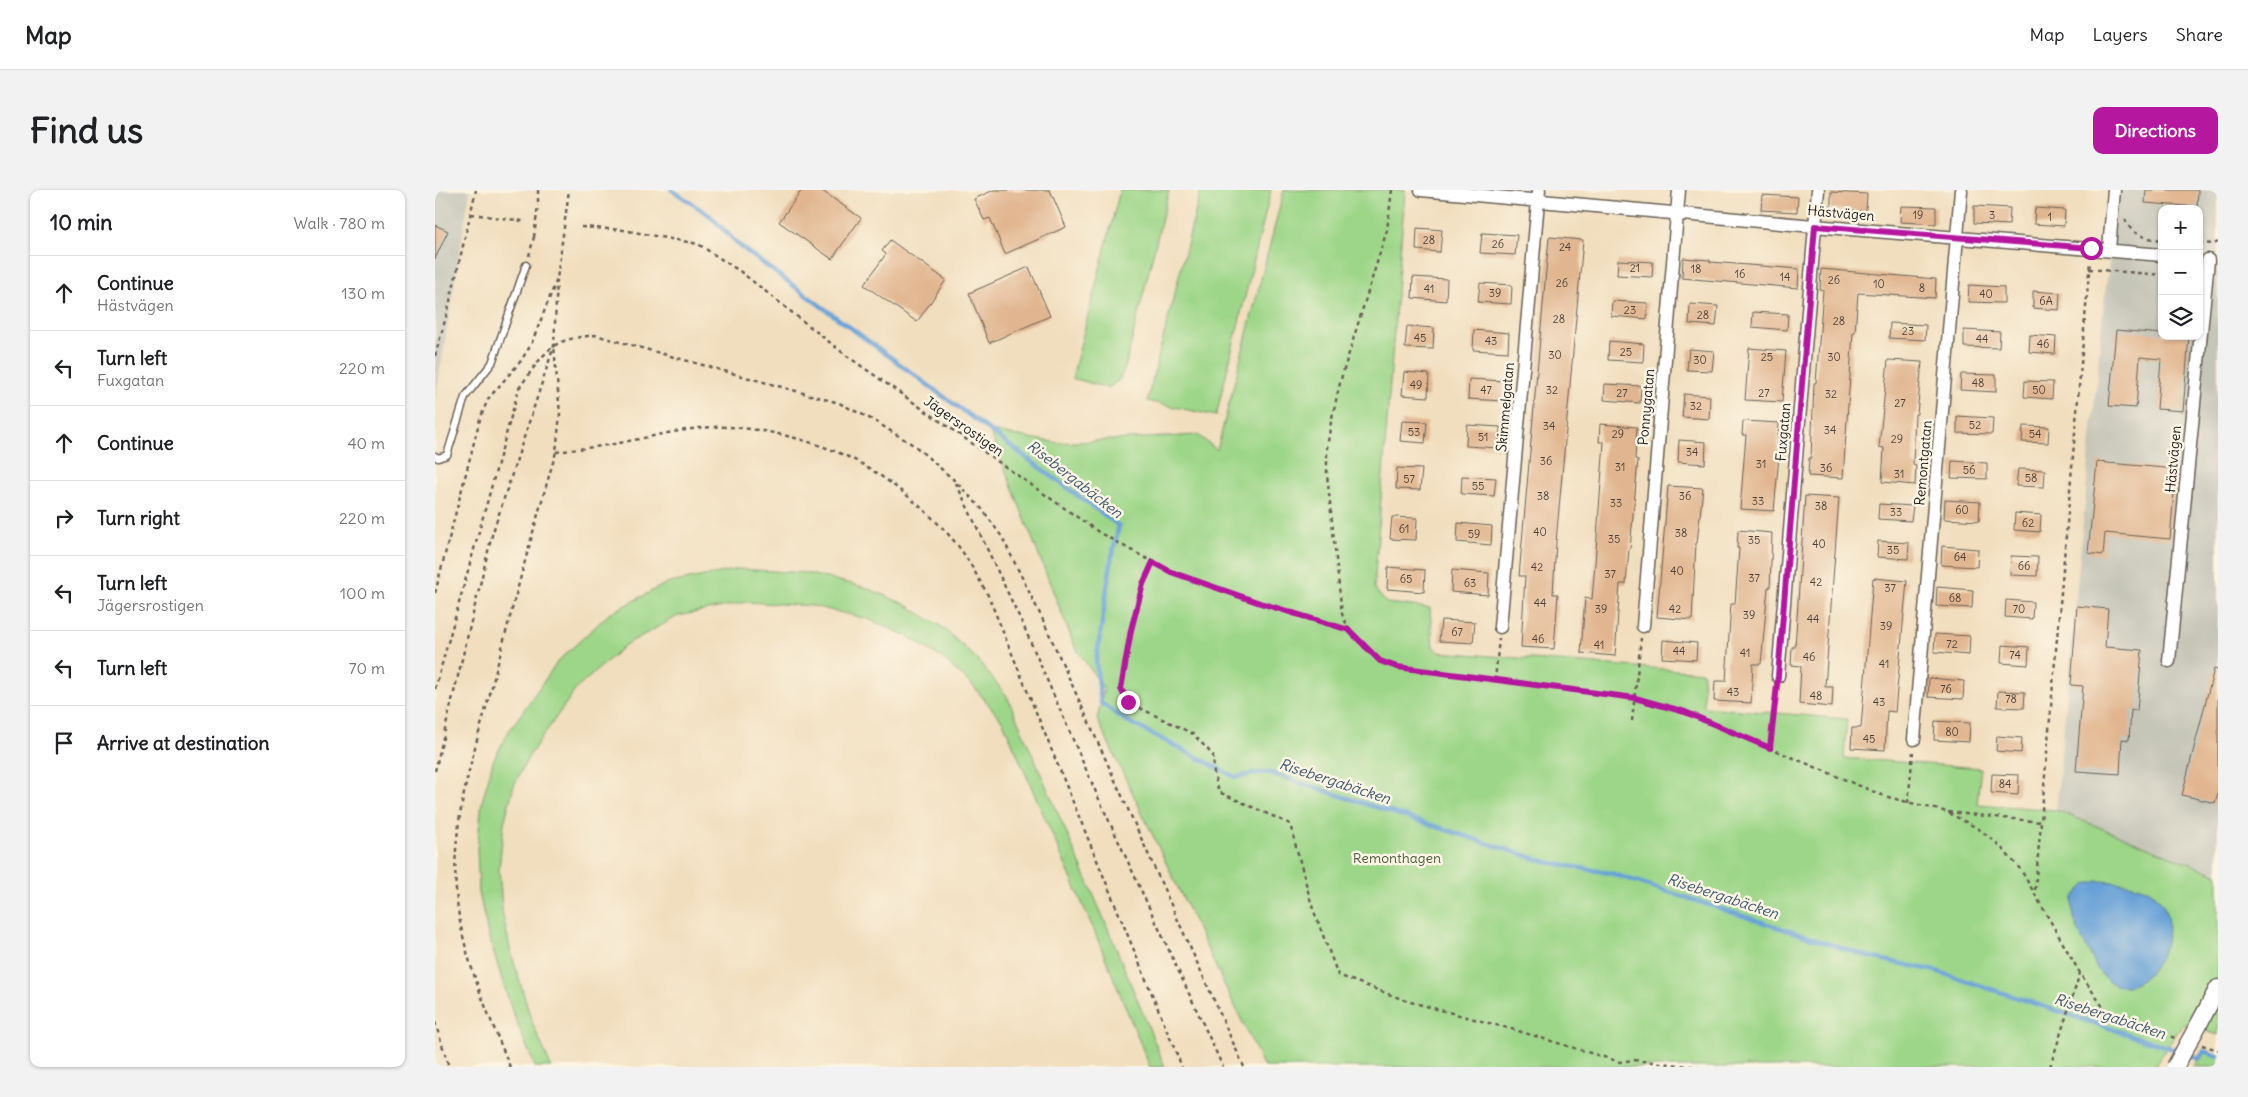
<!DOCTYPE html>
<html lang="en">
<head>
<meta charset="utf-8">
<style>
  :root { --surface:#fff; --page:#f2f2f2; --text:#202124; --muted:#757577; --line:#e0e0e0; --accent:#b5179e }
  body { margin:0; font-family:Delius,sans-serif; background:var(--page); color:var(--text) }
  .controls { position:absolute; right:15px; top:15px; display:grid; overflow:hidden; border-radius:10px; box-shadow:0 1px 4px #0004 }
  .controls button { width:45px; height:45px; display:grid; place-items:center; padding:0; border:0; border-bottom:1px solid var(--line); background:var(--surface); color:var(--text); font:25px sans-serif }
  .stop { position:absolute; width:15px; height:15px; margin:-11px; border:4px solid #b5179e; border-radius:50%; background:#fff }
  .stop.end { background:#b5179e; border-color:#fff; box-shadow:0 1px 5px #0008 }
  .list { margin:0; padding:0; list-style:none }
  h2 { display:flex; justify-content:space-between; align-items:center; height:65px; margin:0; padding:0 20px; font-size:21px }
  h2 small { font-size:16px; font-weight:400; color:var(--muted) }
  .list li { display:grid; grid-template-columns:32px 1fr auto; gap:15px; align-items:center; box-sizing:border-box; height:75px; padding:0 20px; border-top:1px solid var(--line) }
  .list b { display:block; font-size:19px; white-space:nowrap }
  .list p { margin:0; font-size:16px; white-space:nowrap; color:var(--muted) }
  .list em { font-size:16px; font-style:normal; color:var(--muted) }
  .icon { flex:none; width:28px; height:28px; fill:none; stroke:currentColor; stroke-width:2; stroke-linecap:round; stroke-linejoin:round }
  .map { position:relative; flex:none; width:1783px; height:877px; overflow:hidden; border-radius:10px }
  header { display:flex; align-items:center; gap:30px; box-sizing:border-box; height:70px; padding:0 25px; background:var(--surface); border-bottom:1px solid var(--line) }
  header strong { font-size:24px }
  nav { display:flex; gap:28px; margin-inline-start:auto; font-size:18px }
  .intro { display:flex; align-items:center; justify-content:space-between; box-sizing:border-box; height:120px; padding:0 30px }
  h1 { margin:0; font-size:35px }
  .button { padding:12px 22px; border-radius:10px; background:var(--accent); color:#fff; font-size:18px; font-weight:700 }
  main { display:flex; gap:30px; padding:0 30px }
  aside { flex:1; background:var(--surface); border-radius:10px; box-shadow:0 1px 4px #0004 }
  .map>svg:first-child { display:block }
  .industrial { fill:#c5c5b8; fill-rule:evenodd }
  .green { fill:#9dd688; stroke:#5c7952 }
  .water { fill:#67a1d7; stroke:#425e7a }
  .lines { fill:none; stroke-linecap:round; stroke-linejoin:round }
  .stream { stroke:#67a1d7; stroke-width:4.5 }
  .building { fill:#e1b58f }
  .service-casing { stroke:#676055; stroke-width:9 }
  .minor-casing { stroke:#676055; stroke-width:15 }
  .tertiary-casing { stroke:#676055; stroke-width:19 }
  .path { stroke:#676055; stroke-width:2.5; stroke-dasharray:4 4; stroke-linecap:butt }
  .service { stroke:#fff; stroke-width:6 }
  .minor { stroke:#fff; stroke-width:12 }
  .tertiary { stroke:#fff; stroke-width:16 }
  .tertiary-bridge-casing { stroke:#676055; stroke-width:19; stroke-linecap:butt }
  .path-bridge { stroke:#676055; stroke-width:2.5; stroke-dasharray:4 4; stroke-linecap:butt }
  .tertiary-bridge { stroke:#fff; stroke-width:16 }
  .route { stroke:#b5179e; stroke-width:6 }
  .labels { text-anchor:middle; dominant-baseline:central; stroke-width:5; stroke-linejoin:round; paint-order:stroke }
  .number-label { font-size:11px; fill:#4d4239 }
  .street-label { font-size:14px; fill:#1c1c1c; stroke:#fcf5e5 }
  .park-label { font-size:14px; fill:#495d42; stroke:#fcf5e5 }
  .water-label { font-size:15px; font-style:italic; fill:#3e5870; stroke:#fcf5e5 }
</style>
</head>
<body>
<header>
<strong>Map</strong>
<nav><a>Map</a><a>Layers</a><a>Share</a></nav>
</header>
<div class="intro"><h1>Find us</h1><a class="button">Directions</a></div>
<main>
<aside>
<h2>10 min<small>Walk · 780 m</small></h2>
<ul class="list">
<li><svg class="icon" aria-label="ahead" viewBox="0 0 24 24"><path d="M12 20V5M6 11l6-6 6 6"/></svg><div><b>Continue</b><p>Hästvägen</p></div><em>130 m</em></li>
<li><svg class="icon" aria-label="left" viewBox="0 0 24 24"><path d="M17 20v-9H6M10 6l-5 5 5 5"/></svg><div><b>Turn left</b><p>Fuxgatan</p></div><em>220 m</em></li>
<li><svg class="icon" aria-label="ahead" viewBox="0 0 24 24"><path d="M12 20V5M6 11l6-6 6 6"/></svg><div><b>Continue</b></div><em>40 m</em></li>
<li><svg class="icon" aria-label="right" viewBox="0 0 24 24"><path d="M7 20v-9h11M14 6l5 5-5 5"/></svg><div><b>Turn right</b></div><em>220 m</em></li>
<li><svg class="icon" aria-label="left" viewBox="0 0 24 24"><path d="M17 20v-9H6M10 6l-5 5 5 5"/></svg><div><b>Turn left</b><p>Jägersrostigen</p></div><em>100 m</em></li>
<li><svg class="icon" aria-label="left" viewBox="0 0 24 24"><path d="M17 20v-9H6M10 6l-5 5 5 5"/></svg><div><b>Turn left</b></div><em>70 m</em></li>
<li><svg class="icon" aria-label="arrive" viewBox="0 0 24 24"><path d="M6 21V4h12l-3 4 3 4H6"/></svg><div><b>Arrive at destination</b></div></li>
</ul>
</aside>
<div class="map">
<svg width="1783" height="877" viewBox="0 0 1783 877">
  <rect width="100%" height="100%" fill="#fcf5e5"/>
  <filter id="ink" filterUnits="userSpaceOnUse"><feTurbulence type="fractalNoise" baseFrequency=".02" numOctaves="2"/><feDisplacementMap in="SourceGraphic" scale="10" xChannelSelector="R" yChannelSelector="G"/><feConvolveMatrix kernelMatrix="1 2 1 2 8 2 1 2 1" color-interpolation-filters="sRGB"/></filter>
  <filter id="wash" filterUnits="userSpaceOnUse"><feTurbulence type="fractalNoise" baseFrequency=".0096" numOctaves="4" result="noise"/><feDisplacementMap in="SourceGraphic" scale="20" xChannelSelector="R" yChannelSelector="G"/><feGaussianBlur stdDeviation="1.12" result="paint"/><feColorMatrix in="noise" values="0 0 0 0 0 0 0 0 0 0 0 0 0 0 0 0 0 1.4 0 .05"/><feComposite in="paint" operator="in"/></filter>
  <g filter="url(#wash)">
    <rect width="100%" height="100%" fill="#f1debe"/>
    <path class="industrial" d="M0,0H35L0,212Z
      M1684,0H1783V685L1621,620L1669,111ZM1727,19H1764V146H1727Z"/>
    <path class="green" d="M685,0H734L690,178L684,190L673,198L637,188Z
      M766,0H836L781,226L712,211Z
      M849,0H970L939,398L951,413L995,418L998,457L1004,462L1268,482L1269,517L1412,529L1409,568L1546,578L1542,614L1621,620L1783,685V845L1748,834L1719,877H829L662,529L669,499L640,457L555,241L624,253L763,245L782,260Z
      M303,379L371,383L429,397L470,414L508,438L542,469L572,506L669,729L730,877H715L661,745L568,532L539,497L507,468L472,446L433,429L378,416L312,412L243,426L190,455L141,499L94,566L79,595L69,633L64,678L67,720L75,759L96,829L116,877H100L76,818L53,744L44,703L42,659L47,612L58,571L74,541L123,471L174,424L230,394Z
      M1769,861L1783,866V877H1758Z"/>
    <path class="water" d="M1663,691C1680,692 1705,693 1719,704C1760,738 1701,833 1664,781C1660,776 1658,770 1655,764C1645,745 1635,728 1638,707L1651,694Z"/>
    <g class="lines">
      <path class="stream" d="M237,0L274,25L306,57L684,336L677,366L661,472L666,513L690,530L800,587L832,582L1111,672L1175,683L1435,767L1501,781L1744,861
        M1751,864L1764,869L1769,861L1783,866"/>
    </g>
    <g id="blocks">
      <path class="building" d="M367,0H386L426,28L397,69L344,32Z
        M559,0H615L631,37L570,64L555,28L549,30L539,9Z
        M1711,0H1763L1762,17L1710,13Z
        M1396,2L1432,4L1431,21L1396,19Z
        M1327,5L1363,7L1362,22L1326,20Z
        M1466,16L1501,17V34L1465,32Z
        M1539,16L1575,18L1574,35L1539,33Z
        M1600,18L1630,20L1629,36L1599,34Z
        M0,35L13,41L0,69Z
        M982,38L1007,40L1005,62L981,60Z
        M1047,43L1082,45L1080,65L1045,63Z
        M1114,47L1148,50L1121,352L1118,404H1123L1119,459L1086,457L1090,386H1084Z
        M455,50L511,90L482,132L429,95L451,64L447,61Z
        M1248,68L1275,70V72L1364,79L1363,98L1247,88Z
        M1183,70L1218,72L1217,87L1182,85Z
        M594,77L615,126L554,153L534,103Z
        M1386,79L1501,89L1500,108L1423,103L1420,142H1418L1408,288L1373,286L1374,268H1376L1379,193H1381L1388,100H1385Z
        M978,87L1012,89L1011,111L977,108Z
        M1045,93L1077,95L1076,114L1043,112Z
        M1534,95L1569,97V113L1533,112Z
        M1598,101L1625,103L1624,120L1598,118Z
        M1177,111L1213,113L1212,129L1176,126Z
        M1255,114L1283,116L1281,136L1254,134Z
        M1318,122L1353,124L1352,140L1317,137Z
        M1455,133L1491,135L1490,150L1454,148Z
        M972,136L999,138L998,159L970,158Z
        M1039,140L1074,143L1073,162L1038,160Z
        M1529,140L1565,142L1564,158L1529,157Z
        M1681,140L1727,144V146H1754L1748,221L1722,219L1726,169L1705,167L1701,218L1674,216Z
        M1595,145L1621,147L1620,164L1594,162Z
        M1174,151L1209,154L1208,172L1173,170Z
        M1314,158L1351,161L1347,212L1310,210Z
        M1254,159L1279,161L1277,181L1252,180Z
        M1453,170L1487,172L1482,224H1480L1478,275L1481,276L1480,295L1447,292L1449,258L1444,257Z
        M969,182L994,184L993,207L967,205Z
        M1526,184L1561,185V202L1525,200Z
        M1034,189L1069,191L1068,211L1033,209Z
        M1590,191L1618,192L1617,209L1589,207Z
        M1170,194L1206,196L1205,213L1169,210Z
        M1249,204L1275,206L1274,229L1247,227Z
        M1522,226L1558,228L1557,244L1522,243Z
        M967,231L992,232L990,253L965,251Z
        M1308,231L1344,233L1342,266H1344L1339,321L1305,319L1311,245H1307Z
        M1165,234L1202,237L1200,269L1203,270L1195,359H1194L1191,394H1185L1180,466L1146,463L1150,408L1157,409L1160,374L1169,252H1164Z
        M1032,235L1065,237L1064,258L1031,256Z
        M1588,236L1614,237L1613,253L1587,252Z
        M1244,250L1271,252L1270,274L1243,272Z
        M1517,271L1552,273V289L1516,288Z
        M1662,272L1741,279L1735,349L1670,343L1668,365L1653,363Z
        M962,278L987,279L985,300L961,299Z
        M1583,279L1610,280L1609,297L1581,296Z
        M1027,286L1061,288L1059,306L1026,304Z
        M1233,296L1268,298L1262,353H1261L1257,430L1222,427Z
        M1370,306L1404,308L1390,497H1398L1397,517L1364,514L1366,476L1356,475L1357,457H1360Z
        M1510,310L1545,312L1544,331L1509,329Z
        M1444,314L1478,316L1476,331L1443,329Z
        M1580,323L1606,325L1605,342L1579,340Z
        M957,327L982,328L981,350L955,349Z
        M1023,333L1057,336L1056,355L1022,352Z
        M1303,340L1337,343L1335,398L1333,397L1326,474H1318L1316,513L1279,511L1280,491H1291L1296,414H1300L1304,358H1302Z
        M1443,351L1474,353L1473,369L1442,367Z
        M1507,356L1543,359L1542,377L1506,375Z
        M1576,366L1603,367L1602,386L1575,385Z
        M953,377L990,380L989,402L952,399Z
        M1017,380L1054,383L1053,405L1016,402Z
        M1438,388L1472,391L1460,522L1452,521L1450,560L1416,558L1417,538H1426Z
        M1502,397L1538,400L1537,418L1501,416Z
        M1571,410L1598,412L1597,429L1570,427Z
        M1642,416L1673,419L1670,457L1707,460L1702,521L1696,520L1694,550L1687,549L1685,584L1641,581L1648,496L1636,495Z
        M1006,430L1040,432L1038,453L1004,451Z
        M1500,444L1535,446L1534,465L1499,462Z
        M1228,450L1262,453L1261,470L1227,468Z
        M1567,455L1594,457L1593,475L1566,473Z
        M1779,479L1783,480V603L1780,613L1747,605Z
        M1494,488L1529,491L1528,509L1493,507Z
        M1563,501L1590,502L1589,518L1562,517Z
        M1500,531L1535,533L1534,552L1499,550Z
        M1562,546L1587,548L1586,563L1561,561Z
        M1557,584L1584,585L1583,605L1556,603Z"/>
    </g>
  </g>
  <g filter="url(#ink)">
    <use href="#blocks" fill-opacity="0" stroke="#676055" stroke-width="1"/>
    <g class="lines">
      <g class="service-casing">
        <path id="service" d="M0,266L3,268L12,265L30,207L57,173L91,75"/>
      </g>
      <g class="minor-casing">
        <path id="minor" d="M986,0L1379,36L1727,65
          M1674,59L1679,0
          M1208,436L1244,0
          M1065,437L1104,0
          M1734,471L1773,70
          M1343,486L1383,0
          M1479,549L1526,0"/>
      </g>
      <g class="tertiary-casing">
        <path id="tertiary" d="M1765,832L1783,798"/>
      </g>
      <path class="path" d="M103,0V15
        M957,0L952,40L906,189L896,232L892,258V285L907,424L914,440L931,459L945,471L962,477L1200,508L1249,522L1449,606L1512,622L1544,639L1564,655L1586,680L1645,783L1672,823L1740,848
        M36,24L88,31
        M1690,29C1696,45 1710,48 1727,50
        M146,37L188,40L263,54L306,82L412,166L665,343L736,382L870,428L914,440
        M1764,53L1779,54L1783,52
        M94,66L99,47
        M1654,79L1727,85
        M0,166L13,120L41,0
        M121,262C142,259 163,257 184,253C215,247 246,239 277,237C322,235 388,252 427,274C460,293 507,332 529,364C537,376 544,390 552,403L747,877
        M521,293L589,437L663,607L788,877
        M718,372L708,394L696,440L685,499L693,512L758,544L778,565L779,585L784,602L855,634L877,716L903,785L972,811L1080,840L1185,872L1198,870L1263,877
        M0,403L45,229L53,209L85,172L96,155L122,89L134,0
        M1060,491L1064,448
        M0,499L84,198C94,185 105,166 119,156C130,148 147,147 160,145L404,213L438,230L480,256L519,290L547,319L567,347L607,428L809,877
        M1197,531L1206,448
        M1335,558L1342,498
        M0,581L57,345L119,156L122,89
        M1473,613L1478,562
        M1513,622L1606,632
        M1600,700L1655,71
        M0,832L14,877
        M1767,855L1783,860
        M75,877C52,820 25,762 21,700C16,631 39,562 57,496C77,418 98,340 121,262L125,224L119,156
        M1615,877L1645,783"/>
      <use href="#service" class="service"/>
      <use href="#minor" class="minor"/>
      <use href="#tertiary" class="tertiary"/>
      <g class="tertiary-bridge-casing">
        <path id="tertiary-bridge" d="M1740,877L1765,832"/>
      </g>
      <path class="path-bridge" d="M99,47L103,15"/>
      <use href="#tertiary-bridge" class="tertiary-bridge"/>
    </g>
  </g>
  <g class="lines" filter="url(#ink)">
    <path class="route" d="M693,512L686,499L696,440L708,394L718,372L736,382L825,413L914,440L945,471L962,477L1200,508L1250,522L1335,558L1343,486L1380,36L1656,58"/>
  </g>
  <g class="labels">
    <g class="number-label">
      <text x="1483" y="25">19</text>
      <text x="1557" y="25">3</text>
      <text x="1615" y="27">1</text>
      <text x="994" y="50">28</text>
      <text x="1063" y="54">26</text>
      <text x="1130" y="57">24</text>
      <text x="1200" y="78">21</text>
      <text x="1261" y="79">18</text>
      <text x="1305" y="84">16</text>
      <text x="1350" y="87">14</text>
      <text x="1399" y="90">26</text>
      <text x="1127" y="93">26</text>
      <text x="1444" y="94">10</text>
      <text x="1487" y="98">8</text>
      <text x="994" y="99">41</text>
      <text x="1060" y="103">39</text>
      <text x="1551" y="104">40</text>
      <text x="1611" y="111">6A</text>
      <text x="1195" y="120">23</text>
      <text x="1268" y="125">28</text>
      <text x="1124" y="129">28</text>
      <text x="1404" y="131">28</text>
      <text x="1473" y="141">23</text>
      <text x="985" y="148">45</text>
      <text x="1547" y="149">44</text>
      <text x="1056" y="151">43</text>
      <text x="1608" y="154">46</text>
      <text x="1191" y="162">25</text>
      <text x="1120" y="165">30</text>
      <text x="1332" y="167">25</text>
      <text x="1399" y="167">30</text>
      <text x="1265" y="170">30</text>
      <text x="1543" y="193">48</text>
      <text x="981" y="195">49</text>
      <text x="1051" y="200">47</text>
      <text x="1117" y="200">32</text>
      <text x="1604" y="200">50</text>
      <text x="1187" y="203">27</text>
      <text x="1329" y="203">27</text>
      <text x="1396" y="204">32</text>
      <text x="1465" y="213">27</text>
      <text x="1261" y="216">32</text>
      <text x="1540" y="235">52</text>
      <text x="1114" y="236">34</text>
      <text x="1395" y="240">34</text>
      <text x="979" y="242">53</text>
      <text x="1183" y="244">29</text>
      <text x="1600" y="244">54</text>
      <text x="1048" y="247">51</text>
      <text x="1462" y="249">29</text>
      <text x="1257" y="262">34</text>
      <text x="1111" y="271">36</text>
      <text x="1326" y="274">31</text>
      <text x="1185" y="277">31</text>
      <text x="1391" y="278">36</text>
      <text x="1534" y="280">56</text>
      <text x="1464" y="284">31</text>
      <text x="1596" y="288">58</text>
      <text x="974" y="289">57</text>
      <text x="1043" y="296">55</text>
      <text x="1108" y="306">38</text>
      <text x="1250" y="306">36</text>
      <text x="1323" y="311">33</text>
      <text x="1181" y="313">33</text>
      <text x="1386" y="316">38</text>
      <text x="1527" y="320">60</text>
      <text x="1461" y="322">33</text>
      <text x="1593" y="333">62</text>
      <text x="969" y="339">61</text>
      <text x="1105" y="342">40</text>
      <text x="1246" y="343">38</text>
      <text x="1039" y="344">59</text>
      <text x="1179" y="349">35</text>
      <text x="1319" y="350">35</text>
      <text x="1384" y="354">40</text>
      <text x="1458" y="360">35</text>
      <text x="1525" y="367">64</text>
      <text x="1589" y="376">66</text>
      <text x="1102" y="377">42</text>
      <text x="1242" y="381">40</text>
      <text x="1175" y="384">37</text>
      <text x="1319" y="388">37</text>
      <text x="971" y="389">65</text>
      <text x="1381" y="392">42</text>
      <text x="1035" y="393">63</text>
      <text x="1455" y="398">37</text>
      <text x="1520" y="408">68</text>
      <text x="1105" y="413">44</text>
      <text x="1166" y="419">39</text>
      <text x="1240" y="419">42</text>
      <text x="1584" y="419">70</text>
      <text x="1314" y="425">39</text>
      <text x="1378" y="429">44</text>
      <text x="1451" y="436">39</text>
      <text x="1022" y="442">67</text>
      <text x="1103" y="449">46</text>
      <text x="1517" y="454">72</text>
      <text x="1164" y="455">41</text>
      <text x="1244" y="461">44</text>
      <text x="1310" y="463">41</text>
      <text x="1580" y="465">74</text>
      <text x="1374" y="467">46</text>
      <text x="1449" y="474">41</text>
      <text x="1511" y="499">76</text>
      <text x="1298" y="502">43</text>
      <text x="1381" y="506">48</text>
      <text x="1576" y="509">78</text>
      <text x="1444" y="512">43</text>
      <text x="1517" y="542">80</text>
      <text x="1434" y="549">45</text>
      <text x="1570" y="594">84</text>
    </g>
    <g class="street-label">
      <text transform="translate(1406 23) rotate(5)">Hästvägen</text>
      <text transform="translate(1070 217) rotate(-85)">Skimmelgatan</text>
      <text transform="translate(1211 217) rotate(-85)">Ponnygatan</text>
      <text transform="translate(529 236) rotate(35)">Jägersrostigen</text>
      <text transform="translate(1348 242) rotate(-85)">Fuxgatan</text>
      <text transform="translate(1738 269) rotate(-85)">Hästvägen</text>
      <text transform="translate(1488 273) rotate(-85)">Remontgatan</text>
    </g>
    <g class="park-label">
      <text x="962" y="668">Remonthagen</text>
    </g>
    <g class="water-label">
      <text transform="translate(640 289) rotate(38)">Risebergabäcken</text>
      <text transform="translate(900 591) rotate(18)">Risebergabäcken</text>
      <text transform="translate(1288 706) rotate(18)">Risebergabäcken</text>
      <text transform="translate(1675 826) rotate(18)">Risebergabäcken</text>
    </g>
  </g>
</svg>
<div class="controls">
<button>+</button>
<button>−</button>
<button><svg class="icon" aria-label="layers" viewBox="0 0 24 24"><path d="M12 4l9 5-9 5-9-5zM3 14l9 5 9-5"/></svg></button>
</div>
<div class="stop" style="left:1656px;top:58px"></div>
<div class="stop end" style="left:693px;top:512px"></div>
</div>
</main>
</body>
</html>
